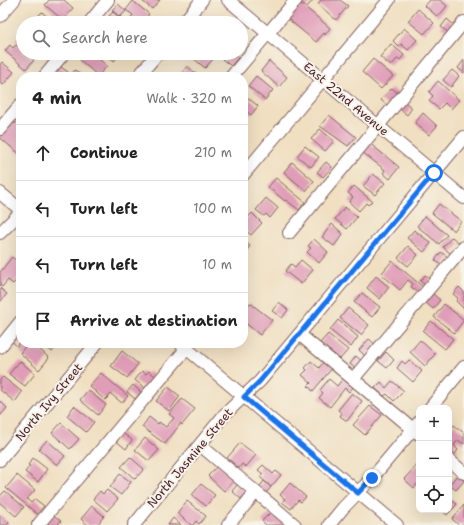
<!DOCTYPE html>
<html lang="en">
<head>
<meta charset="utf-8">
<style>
  :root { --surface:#fff; --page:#f2f2f2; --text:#222; --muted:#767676; --line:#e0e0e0 }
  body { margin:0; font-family:"Shantell Sans",sans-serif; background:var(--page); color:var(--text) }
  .controls { position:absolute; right:12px; bottom:12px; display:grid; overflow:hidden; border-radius:8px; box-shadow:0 4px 16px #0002 }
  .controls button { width:36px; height:36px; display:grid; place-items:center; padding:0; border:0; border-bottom:1px solid var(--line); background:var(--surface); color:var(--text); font:20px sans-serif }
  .stop { position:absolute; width:12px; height:12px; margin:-9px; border:3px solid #1a73e8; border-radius:50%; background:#fff }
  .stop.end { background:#1a73e8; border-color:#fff; box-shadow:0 1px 4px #0008 }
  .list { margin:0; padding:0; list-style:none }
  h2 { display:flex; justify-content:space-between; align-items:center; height:52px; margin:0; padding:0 16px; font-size:17px }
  h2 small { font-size:13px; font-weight:400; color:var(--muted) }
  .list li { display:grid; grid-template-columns:26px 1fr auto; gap:12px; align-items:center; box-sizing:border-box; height:56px; padding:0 16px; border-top:1px solid var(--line) }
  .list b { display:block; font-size:15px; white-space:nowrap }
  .list em { font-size:13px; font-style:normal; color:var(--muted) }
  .icon { flex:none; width:22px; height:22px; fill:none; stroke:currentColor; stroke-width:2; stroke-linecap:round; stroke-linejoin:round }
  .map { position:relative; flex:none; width:464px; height:525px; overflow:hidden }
  .search { position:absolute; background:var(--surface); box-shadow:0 4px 16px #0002; left:16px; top:16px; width:232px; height:44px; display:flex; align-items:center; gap:10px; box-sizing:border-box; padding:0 14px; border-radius:22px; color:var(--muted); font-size:15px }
  .panel { position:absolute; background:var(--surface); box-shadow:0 4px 16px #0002; left:16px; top:72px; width:232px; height:276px; border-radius:16px }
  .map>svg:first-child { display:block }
  .building { fill:#e09db8 }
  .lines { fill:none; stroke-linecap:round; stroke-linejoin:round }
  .minor-casing { stroke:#846260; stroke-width:14 }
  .minor { stroke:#fff; stroke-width:12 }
  .route { stroke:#1a73e8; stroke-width:5 }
  .labels { text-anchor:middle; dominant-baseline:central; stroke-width:4; stroke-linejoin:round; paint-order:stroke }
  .street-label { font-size:12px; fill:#4a1f2b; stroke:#f7f3e8 }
</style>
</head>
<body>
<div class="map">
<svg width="464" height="525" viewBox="0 0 464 525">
  <rect width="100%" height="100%" fill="#f7f3e8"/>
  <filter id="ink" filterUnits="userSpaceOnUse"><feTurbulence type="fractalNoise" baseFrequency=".025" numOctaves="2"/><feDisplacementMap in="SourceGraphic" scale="8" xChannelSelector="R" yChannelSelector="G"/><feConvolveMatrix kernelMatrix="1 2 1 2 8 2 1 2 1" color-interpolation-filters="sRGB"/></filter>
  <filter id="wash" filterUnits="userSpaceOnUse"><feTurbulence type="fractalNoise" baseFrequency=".012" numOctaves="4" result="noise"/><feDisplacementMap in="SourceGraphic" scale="16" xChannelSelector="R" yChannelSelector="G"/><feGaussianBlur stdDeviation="0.9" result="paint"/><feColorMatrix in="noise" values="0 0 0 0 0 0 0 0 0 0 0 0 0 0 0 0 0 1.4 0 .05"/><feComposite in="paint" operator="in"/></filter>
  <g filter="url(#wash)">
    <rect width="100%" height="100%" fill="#f0dfc1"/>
    <g id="blocks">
      <path class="building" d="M49,0H64L73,8L63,20L45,5Z
        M141,0H160L152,9Z
        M299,0H313L307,7Z
        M321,0H340L348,6L336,20L318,4Z
        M430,0H440L447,6L438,17L425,6Z
        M133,1L149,14L142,23H135L130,19L133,15L126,10Z
        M299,2L330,28L325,35L324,33L316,42L288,19Z
        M118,4L126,11L120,17L112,10Z
        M418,9L434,23L424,34L408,21Z
        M42,12L54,23H35L33,21Z
        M113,12L126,23H111L114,20L109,16Z
        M447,19L455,26L449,33L441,27Z
        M404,28L417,40L408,50L401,44L399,47L393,41Z
        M23,33V47L16,41Z
        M391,44L404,55L400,60L397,59L391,66L380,57Z
        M10,45L13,48L16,45L23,50V53H26L34,60L26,69L5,51Z
        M41,53H57L50,61Z
        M87,53H92L107,66L98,76L80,60Z
        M105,53H121L114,61Z
        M197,53H206L213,59L205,68L193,58Z
        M227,53H233L238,58L231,66L222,59Z
        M373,59L393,76L381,89L362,72Z
        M464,60V73L458,68Z
        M269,61L287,77L279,87L261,71Z
        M2,62L14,72L3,85L0,82V65Z
        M58,65L68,72L64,77H56L51,73Z
        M187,66L200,77H179Z
        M75,70L83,77H69Z
        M452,70L459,76L451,87L443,80Z
        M256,76L273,90L265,100L248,86Z
        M438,81L459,100L451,109L445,103L439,109L429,101L433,96L429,92Z
        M392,88L400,95L389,107L381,100Z
        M243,94L258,106L251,115L243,109Z
        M405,102L412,108L407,115L400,109Z
        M423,113L437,126L429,135L415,123Z
        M329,115L356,137L348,146L320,126Z
        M21,117V155L0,138V133L11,120L15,124Z
        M320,129L334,141L325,151L311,139Z
        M368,142L399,167L390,179L383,173L385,170L361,151Z
        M305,146L319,157L311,167L297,156Z
        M292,162L314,181L306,191L284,172Z
        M326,162L332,167L323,177L317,172Z
        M373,174L385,183L375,195L363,186Z
        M276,178L305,202L299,210L286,200L285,201L268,187Z
        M354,186L372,201L368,205L366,203L359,211L349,202L353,197L348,193Z
        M266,198L278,208L270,218L266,214L264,216L256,210Z
        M439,204L461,221L454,231L432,213Z
        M345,207L357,217L347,229L335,219Z
        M252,213L262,223L251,235L243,228V223Z
        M425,216L447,235L439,244L417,226Z
        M332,224L343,234L334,246L322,237Z
        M414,230L431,243L424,252L407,238Z
        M452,237L460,244L451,254L443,247Z
        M314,239L328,252L319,263L307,252L311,248L308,246Z
        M243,240L250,246L243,255Z
        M408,246L418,255L408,266L398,258Z
        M441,252L449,258L442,266L435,260Z
        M12,257L21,265V275L13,284L8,280L2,287L0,285V272Z
        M301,260L313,270L301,284L285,271L291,264L295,267Z
        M392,261L423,287L418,292L411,287L413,284L408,280L400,290L381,274Z
        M425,275L432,281L427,287L420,281Z
        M376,276L389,287L380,299L367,288Z
        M459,287L464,292V309L456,301L458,298L453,294Z
        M0,288L7,294L0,302Z
        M362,293L380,307L372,317L354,302Z
        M432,293L440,300L433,309L425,302Z
        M279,302L288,310L282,318L272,311Z
        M250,303L272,320L260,335L243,321V311Z
        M444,304L464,320L454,333L434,317Z
        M348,308L369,325L361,335L340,318Z
        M338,320L358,337L351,347L330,330Z
        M431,321L453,339L445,349L423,331Z
        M17,334L21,338V341L17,346L10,340Z
        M328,334L348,350L340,359L320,343Z
        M369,339L376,345L366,357L359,350Z
        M420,340L435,354L425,366L410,352Z
        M28,343H33L49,358L39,370L20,353Z
        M42,343H59L52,352Z
        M122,351L138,364L127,378L111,366Z
        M386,352L394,360L387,368L378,361Z
        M356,356L364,363L357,370L350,364Z
        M325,360L333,367L313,391L308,386L311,383L302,375L307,370L305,368L311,361L319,368Z
        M409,360L422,371L413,382L397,368L402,361L405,364Z
        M20,361L35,374L25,386L9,374Z
        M142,371L146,374L149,371L155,376L145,388L135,380Z
        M101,373L128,396L122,403L111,394L105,400L89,386Z
        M345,376L355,385L349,392L345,388L330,407L319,398L323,393L320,390L329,379L337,386Z
        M3,377L22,392L15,402L0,390V380Z
        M392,381L404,391L394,401L387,394L384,396L375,388L381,382L386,388Z
        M133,385L141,392L135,399L127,392Z
        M168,387L180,396L169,411L156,401Z
        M88,390L106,405L98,415L80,400Z
        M352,393L362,401L347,421L340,416L342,413L338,410Z
        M182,399L195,409L182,425L181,423L165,444L142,427L149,417L158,424L159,422L166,427L174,418L169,414Z
        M0,401L7,408L0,416Z
        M74,406L94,422L86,432L67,416Z
        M370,406L382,415L365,435L353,425Z
        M61,423L79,439L70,449L52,433Z
        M454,425L464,433V444L458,440L454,445L458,450L454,455L449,450V431Z
        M121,432L132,440L126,449L115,440Z
        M145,438L159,450L149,461L135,450Z
        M47,440L65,456L57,465L39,449Z
        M240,443L256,455L246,467L242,464L239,468L227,458Z
        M130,457L144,469L135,479L121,467Z
        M33,458L47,469L38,482L25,472L30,466L28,465Z
        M419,463V482L414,488L404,479Z
        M218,465L235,479L224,491L208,476Z
        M263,465L273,474L276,471L281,475L271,487L260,477L263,474L258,470Z
        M120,474L131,482L121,495L110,487Z
        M17,475L35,490L27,499L31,503L35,499L44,506L37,514L6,488Z
        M457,475L464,481L456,490L449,485Z
        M264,481L271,487L266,493L259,488Z
        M290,483L306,497L301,502L298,500L291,509L282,502L285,499L280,495Z
        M201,484L215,495L206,506L192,495Z
        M238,484L247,492L241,499L232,491Z
        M107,490L118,499L107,511L93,499L100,491L103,494Z
        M5,491L24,507L16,516L0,503V496Z
        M449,498L457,504L447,515L441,510H449Z
        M187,501L206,516L199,524L196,521L193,525H191L177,513Z
        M464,505V525H459L452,519Z
        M92,506L104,516L97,525H88L81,519Z
        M271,512L286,525H266L262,521Z
        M52,514L61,521L57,525H48L45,523Z
        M0,515L9,523L7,525H0Z
        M173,518L181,525H168Z"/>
    </g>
  </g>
  <g filter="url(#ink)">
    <use href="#blocks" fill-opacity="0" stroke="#846260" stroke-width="1"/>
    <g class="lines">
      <g class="minor-casing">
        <path id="minor" d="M228,0L464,198
          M0,16L14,0
          M89,23L108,0
          M183,23L202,0
          M44,77L64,53
          M138,77L158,53
          M231,77L296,0
          M0,129L21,104
          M243,175L389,0
          M0,193L21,210
          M0,233L21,212
          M289,233L464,22
          M299,334L419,434
          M180,343L397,525
          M0,347L21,321
          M353,379L464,247
          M430,408L464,367
          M200,445L295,525
          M0,460L97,343
          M449,460L464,473
          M38,525L186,349
          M134,525L225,414L260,381L464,137
          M228,525L256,492
          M329,525L343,508L372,478L419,422"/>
      </g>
      <use href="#minor" class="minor"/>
    </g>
  </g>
  <g class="lines" filter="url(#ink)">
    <path class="route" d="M372,478L358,493L244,397L260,381L434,173"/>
  </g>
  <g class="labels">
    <g class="street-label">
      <text transform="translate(346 99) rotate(40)">East 22nd Avenue</text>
      <text transform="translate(49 402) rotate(-50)">North Ivy Street</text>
      <text transform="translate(190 458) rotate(-50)">North Jasmine Street</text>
    </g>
  </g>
</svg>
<div class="controls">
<button>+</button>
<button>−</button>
<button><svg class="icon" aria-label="locate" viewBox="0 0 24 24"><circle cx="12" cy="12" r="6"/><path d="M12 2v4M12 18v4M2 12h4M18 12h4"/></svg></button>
</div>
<div class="stop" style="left:434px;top:173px"></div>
<div class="stop end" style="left:372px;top:478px"></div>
<div class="search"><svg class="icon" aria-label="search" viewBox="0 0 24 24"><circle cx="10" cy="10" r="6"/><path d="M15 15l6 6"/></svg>Search here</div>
<section class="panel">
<h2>4 min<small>Walk · 320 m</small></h2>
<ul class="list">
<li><svg class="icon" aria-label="ahead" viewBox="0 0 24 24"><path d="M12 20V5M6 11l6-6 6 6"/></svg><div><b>Continue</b></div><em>210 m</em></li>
<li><svg class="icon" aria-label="left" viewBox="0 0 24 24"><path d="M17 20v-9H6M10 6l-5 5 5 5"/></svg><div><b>Turn left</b></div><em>100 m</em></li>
<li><svg class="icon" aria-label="left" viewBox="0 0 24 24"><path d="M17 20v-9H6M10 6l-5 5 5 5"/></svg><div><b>Turn left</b></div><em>10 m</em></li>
<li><svg class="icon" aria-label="arrive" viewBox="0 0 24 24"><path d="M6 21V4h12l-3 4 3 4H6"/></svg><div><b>Arrive at destination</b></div></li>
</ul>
</section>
</div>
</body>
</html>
